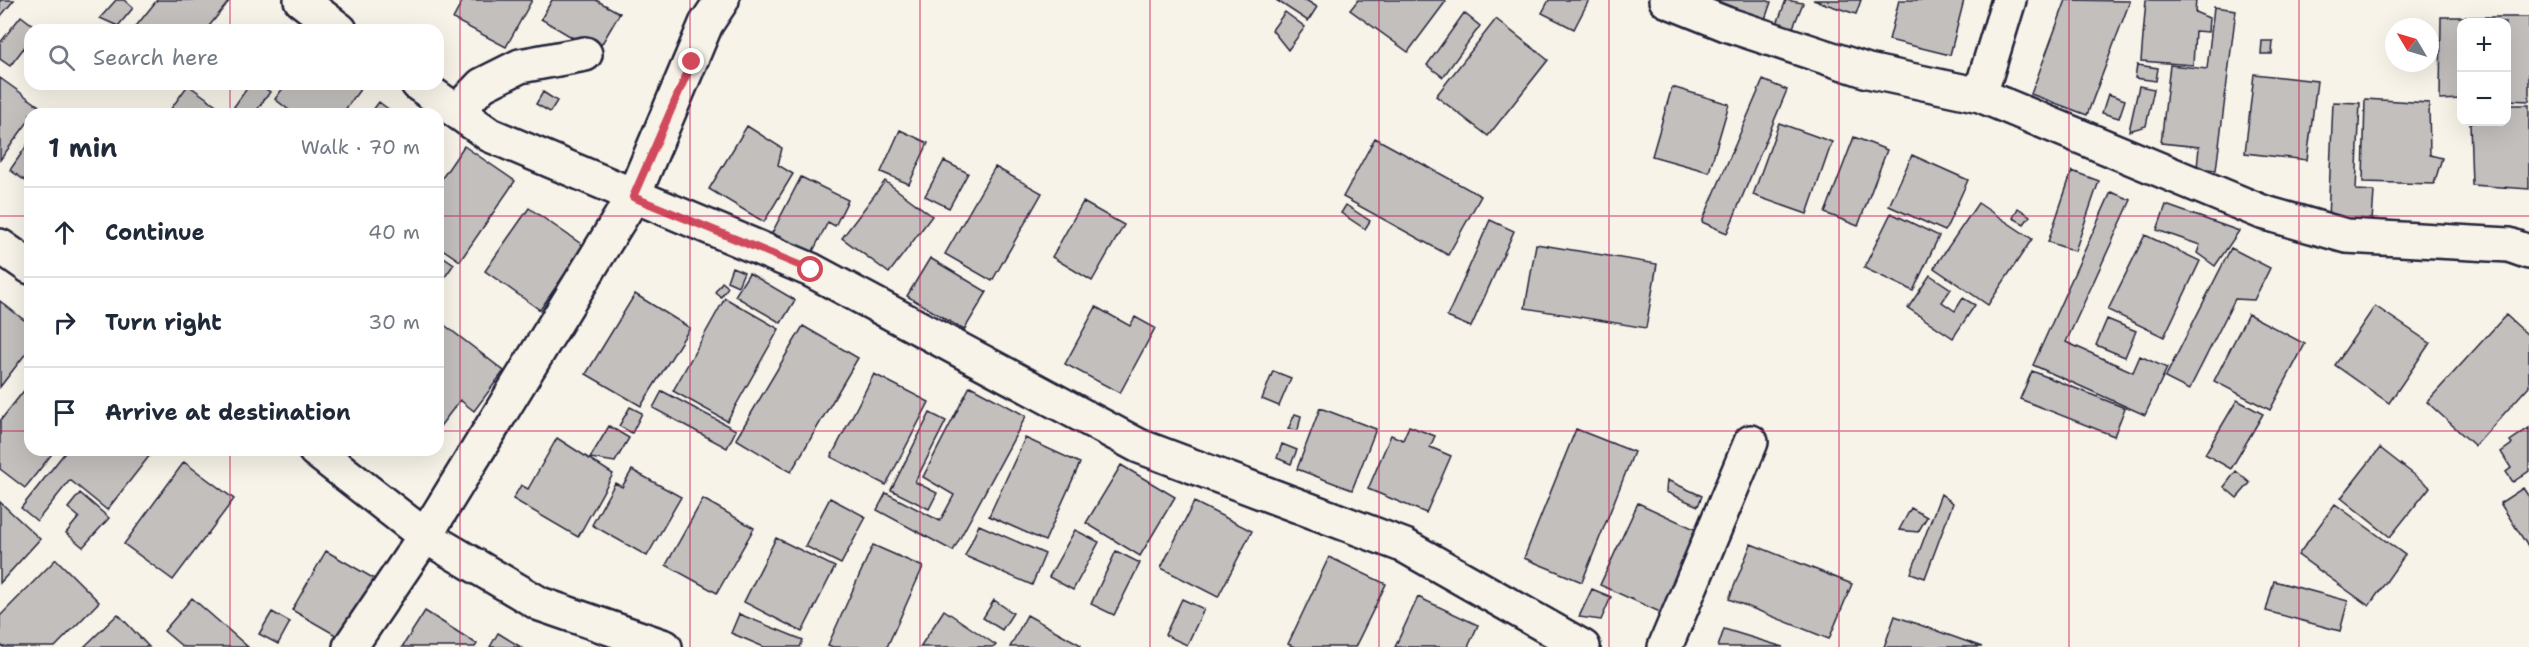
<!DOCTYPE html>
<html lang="en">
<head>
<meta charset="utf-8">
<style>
  :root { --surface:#fff; --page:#f2f2f3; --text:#1f2937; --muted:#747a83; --line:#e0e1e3 }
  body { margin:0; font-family:"Shantell Sans",sans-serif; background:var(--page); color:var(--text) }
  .controls { position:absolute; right:18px; top:18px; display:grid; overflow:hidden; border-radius:12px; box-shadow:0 6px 24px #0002 }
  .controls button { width:54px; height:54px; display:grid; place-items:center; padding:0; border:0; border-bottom:2px solid var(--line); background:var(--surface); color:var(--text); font:30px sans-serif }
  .compass { position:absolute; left:2385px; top:18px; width:54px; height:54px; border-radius:50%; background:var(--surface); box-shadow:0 6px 24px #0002; rotate:308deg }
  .stop { position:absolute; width:18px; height:18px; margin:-14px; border:4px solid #d1495b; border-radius:50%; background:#fff }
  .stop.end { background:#d1495b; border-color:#fff; box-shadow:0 2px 6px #0008 }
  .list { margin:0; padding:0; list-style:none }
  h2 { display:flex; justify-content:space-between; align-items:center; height:78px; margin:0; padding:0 24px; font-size:26px }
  h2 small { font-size:20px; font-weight:400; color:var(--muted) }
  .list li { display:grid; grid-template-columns:39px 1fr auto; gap:18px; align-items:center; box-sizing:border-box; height:90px; padding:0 24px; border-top:2px solid var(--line) }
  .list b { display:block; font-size:22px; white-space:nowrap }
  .list em { font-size:20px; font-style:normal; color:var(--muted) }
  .icon { flex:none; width:33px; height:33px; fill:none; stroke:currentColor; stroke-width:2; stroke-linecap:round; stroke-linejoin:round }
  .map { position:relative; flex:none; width:2529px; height:647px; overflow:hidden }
  .search { position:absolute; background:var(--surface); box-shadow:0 6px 24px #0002; left:24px; top:24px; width:420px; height:66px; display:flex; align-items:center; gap:15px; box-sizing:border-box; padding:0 21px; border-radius:18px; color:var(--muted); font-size:22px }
  .panel { position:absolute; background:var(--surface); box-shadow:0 6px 24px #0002; left:24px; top:108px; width:420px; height:348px; border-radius:18px }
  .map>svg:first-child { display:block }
  .building { fill:#c2bfbd; stroke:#22223b; stroke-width:1.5 }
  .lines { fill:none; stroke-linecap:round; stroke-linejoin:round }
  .minor-casing { stroke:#22223b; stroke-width:38 }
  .minor { stroke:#f7f3e8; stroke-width:33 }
  .route { stroke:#d1495b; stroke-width:8 }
  .grid { fill:none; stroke:#c2185b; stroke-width:1.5; stroke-opacity:0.55 }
</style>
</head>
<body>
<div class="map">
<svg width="2529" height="647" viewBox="0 0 2529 647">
  <rect width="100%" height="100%" fill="#f7f3e8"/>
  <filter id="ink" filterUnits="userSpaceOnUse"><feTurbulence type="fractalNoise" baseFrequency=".0167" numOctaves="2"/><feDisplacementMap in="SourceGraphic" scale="12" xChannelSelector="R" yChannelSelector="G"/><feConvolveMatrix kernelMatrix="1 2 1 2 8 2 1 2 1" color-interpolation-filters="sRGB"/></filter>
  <g filter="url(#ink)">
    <path class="building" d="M0,0H14L0,17Z
      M116,0H124L133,8L118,26L100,18Z
      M157,0H230L206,30H133Z
      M463,0H532L506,47L453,19Z
      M552,0H596L620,13L597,52L541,19Z
      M1276,0H1306L1317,7L1308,21Z
      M1358,0H1445L1446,1L1408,52L1350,10Z
      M1549,0H1589L1574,29L1542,13Z
      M1719,0H1765L1771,2L1763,25L1716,9Z
      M1786,0L1803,3L1792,30L1777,24Z
      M1813,0H1861L1856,14Z
      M1899,0H1964L1950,55L1889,40Z
      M2066,0L2130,1L2087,115L2031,94Z
      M2146,0H2196L2195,12L2209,18L2208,32L2195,31L2193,65L2141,61Z
      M2214,7L2236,10L2216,170L2197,168L2199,147L2161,143L2170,65L2207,69Z
      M1285,12L1305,27L1288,50L1272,30Z
      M1464,13L1480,26L1443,77L1427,65Z
      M21,16L38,29L30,30V40L10,66L0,59V43Z
      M2441,17H2529V101L2507,100L2506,22H2462V99L2440,100Z
      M1496,19L1548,60L1488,136L1436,96Z
      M2262,41H2273L2272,54H2261Z
      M2137,65L2158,68L2156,81L2135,78Z
      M2254,74L2317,81L2307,160L2245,153Z
      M0,78L39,106L34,114H30V119L0,160Z
      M1763,80L1787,90L1727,233L1702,222Z
      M250,84H259L270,92L254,114H175L170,110L188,85L229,114Z
      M286,84H364L342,114H294L275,99Z
      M2139,86L2154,89L2146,126L2129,131Z
      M1672,87L1729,104L1709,172L1652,156Z
      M543,92L557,101L550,112L536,104Z
      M2108,94L2125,100L2119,118L2102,113Z
      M2365,99L2429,103L2430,155L2442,158L2434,184L2363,182Z
      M379,102L395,114H370Z
      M2333,102L2360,103L2356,190L2374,191L2372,221L2328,219Z
      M2506,105H2529V189L2472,185L2470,122H2506Z
      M1779,123L1832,142L1807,214L1753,195Z
      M747,126L782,148L778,165L793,174L764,222L709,189Z
      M900,130L928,143L909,184L881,172Z
      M1854,137L1887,150L1858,226L1825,213Z
      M1375,138L1481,196L1448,255L1343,197Z
      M30,141V184L10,170Z
      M464,146L515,181L460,261L438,246V184Z
      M1912,155L1968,180L1945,231L1889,206Z
      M944,161L968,173L949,208L925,196Z
      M995,167L1042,193L992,281L945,254Z
      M2072,171L2099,181L2075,251L2048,242Z
      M801,177L848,200L835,226L828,222L812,253L772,233Z
      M885,181L932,216L889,273L842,238Z
      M2111,192L2131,200L2066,342L2133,372L2140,356L2167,368L2145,415L2033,365Z
      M1083,202L1124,225L1092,281L1052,257Z
      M1978,203L2032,239L1988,305L1934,268Z
      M1346,205L1370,221L1365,229L1341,213Z
      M2166,205L2239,231L2215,266L2197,253L2200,245L2157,230Z
      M529,208L584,246L540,310L485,271Z
      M2018,208L2030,216L2024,224L2013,218Z
      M1891,213L1939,236L1913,291L1864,268Z
      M1490,220L1514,231L1471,327L1447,317Z
      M2145,235L2200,261L2164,337L2108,310Z
      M1536,244L1657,264L1646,328L1525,308Z
      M2231,248L2270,268L2254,300L2235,299L2189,390L2165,378Z
      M438,253L454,264L438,287Z
      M930,258L987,292L964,330L907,296Z
      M732,267L744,272L738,286L727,281Z
      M749,273L795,300L781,323L735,296Z
      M1930,275L1951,289L1942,302L1955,311L1963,298L1975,305L1953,338L1908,308Z
      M722,282L728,287L721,297L715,292Z
      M635,294L690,328L641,406L586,374Z
      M725,298L779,329L727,421L673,391Z
      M0,301L24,320L30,312V348L0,387Z
      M2375,306L2430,343L2389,403L2335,365Z
      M1096,307L1130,326L1135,317L1155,328L1120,393L1065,364Z
      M2248,314L2305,344L2270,410L2214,381Z
      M2506,315L2529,336V386L2475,446L2427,402Z
      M2107,319L2136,331L2125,357L2096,345Z
      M438,320L504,371L474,411L460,400L438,429Z
      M803,326L858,358L791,472L736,439Z
      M1273,371L1291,378L1279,406L1262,399Z
      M2032,371L2125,408L2114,436L2020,399Z
      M874,374L929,402L886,485L831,457Z
      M30,383V450H55L25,488L0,469V421Z
      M970,386L1026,416L953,551L877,510L886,493L940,521L954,495L923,477Z
      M662,391L736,430L727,448L653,408Z
      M2237,400L2263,414L2231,469L2205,454Z
      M630,407L642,413L632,433L619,426Z
      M1320,408L1376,429L1352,490L1297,469Z
      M930,413L946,421L915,482L937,493L929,509L891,490Z
      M1295,414L1301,416L1298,430L1288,429Z
      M609,426L629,438L615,462L590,458Z
      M1409,426L1435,436L1430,447L1451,456L1426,513L1368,489L1391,435L1403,440Z
      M2529,428V471L2513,482L2506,472L2511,468L2501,452L2512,444L2510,441Z
      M1576,429L1634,452L1582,582L1524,558Z
      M557,438L613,474L578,537L513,499L521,485L528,489Z
      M1025,438L1080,463L1045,541L989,516Z
      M1282,444L1297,450L1291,464L1277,458Z
      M2380,448L2430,487L2390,537L2341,498Z
      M67,450H154L107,510L70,480L37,521L21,508Z
      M184,462L234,499L173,580L124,544Z
      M1121,465L1175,497L1140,556L1086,523Z
      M632,470L681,497L647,556L592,525L615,483L622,487Z
      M2236,471L2250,483L2237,498L2224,487Z
      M1667,480L1702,496L1698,506L1666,492Z
      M2523,488L2529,497V548L2500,503Z
      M80,493L109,518L83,547L66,533L79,517L68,508Z
      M1941,494L1953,503L1925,578L1911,573Z
      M830,498L866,517L841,564L805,546Z
      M703,499L754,528L717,593L666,565Z
      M0,502L40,539L0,583Z
      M1194,502L1252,531L1218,597L1161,568Z
      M1638,503L1699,531L1662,613L1600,585Z
      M2335,504L2405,555L2369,606L2298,555Z
      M1911,508L1927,517L1918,532L1899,530Z
      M979,525L1045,554L1032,585L965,556Z
      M1075,530L1099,542L1073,590L1049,577Z
      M776,538L835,567L802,632L744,602Z
      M1751,544L1852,584L1829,639L1729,599Z
      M873,545L923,567L887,647H833L828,645Z
      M326,551L380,582L346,641L292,610Z
      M1116,551L1140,563L1114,615L1091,604Z
      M1329,557L1386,584L1355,647H1295L1288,644Z
      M56,559L99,602L55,647H3L0,644V616Z
      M2274,581L2348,601L2340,631L2266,611Z
      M1592,589L1611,597L1601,620L1579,617Z
      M1418,597L1478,625L1468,647H1395Z
      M192,598L248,647H183L164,631Z
      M1182,599L1204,609L1187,645L1165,635Z
      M994,600L1013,613L1002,630L983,618Z
      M944,610L996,645L994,647H920Z
      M425,611L477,644L475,647H402Z
      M272,612L290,622L278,644L259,634Z
      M118,614L149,647H84Z
      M739,614L803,640L800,647H764L731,633Z
      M1027,615L1081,645L1080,647H1010Z
      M1895,616L1982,647H1884Z
      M1724,629L1783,647H1718Z
      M498,633L521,647H490Z"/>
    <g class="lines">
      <g class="minor-casing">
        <path id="minor" d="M301,0L340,30
          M1666,0L1726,24L1868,71L1980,95L2262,212L2346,236L2509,245L2529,252
          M418,84L490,135L811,270L1139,446L1405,546L1583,647
          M1980,95L2009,0
          M457,111L482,85L520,66L585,54
          M0,246L30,267
          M315,450L425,536L540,604L665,647
          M350,647L425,536L633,197L706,24L722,0
          M1665,647L1751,442"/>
      </g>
      <use href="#minor" class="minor"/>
    </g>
  </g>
  <g class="lines" filter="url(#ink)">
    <path class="route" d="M692,62L633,197L811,270"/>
  </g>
  <path class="grid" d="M230,0V30M460,0V647M690,0V647M920,0V647M1150,0V647M1379,0V647M1609,0V647M1839,0V647M2069,0V647M2299,0V647M230,84V114M0,216H30M438,216H2529M0,431H30M438,431H2529M230,450V647"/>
</svg>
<div class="controls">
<button>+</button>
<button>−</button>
</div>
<svg class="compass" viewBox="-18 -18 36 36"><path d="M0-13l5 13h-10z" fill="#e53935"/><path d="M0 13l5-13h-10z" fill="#747a83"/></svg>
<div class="stop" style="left:811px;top:270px"></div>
<div class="stop end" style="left:692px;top:62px"></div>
<div class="search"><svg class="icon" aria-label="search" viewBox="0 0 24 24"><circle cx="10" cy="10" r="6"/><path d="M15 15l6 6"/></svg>Search here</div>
<section class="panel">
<h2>1 min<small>Walk · 70 m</small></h2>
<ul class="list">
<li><svg class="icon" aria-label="ahead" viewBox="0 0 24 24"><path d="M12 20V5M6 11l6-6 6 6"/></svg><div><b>Continue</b></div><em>40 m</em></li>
<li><svg class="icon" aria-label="right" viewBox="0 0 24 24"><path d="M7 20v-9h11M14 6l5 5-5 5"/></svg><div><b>Turn right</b></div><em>30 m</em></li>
<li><svg class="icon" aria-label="arrive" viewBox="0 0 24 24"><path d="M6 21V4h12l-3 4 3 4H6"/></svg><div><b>Arrive at destination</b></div></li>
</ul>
</section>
</div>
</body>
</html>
